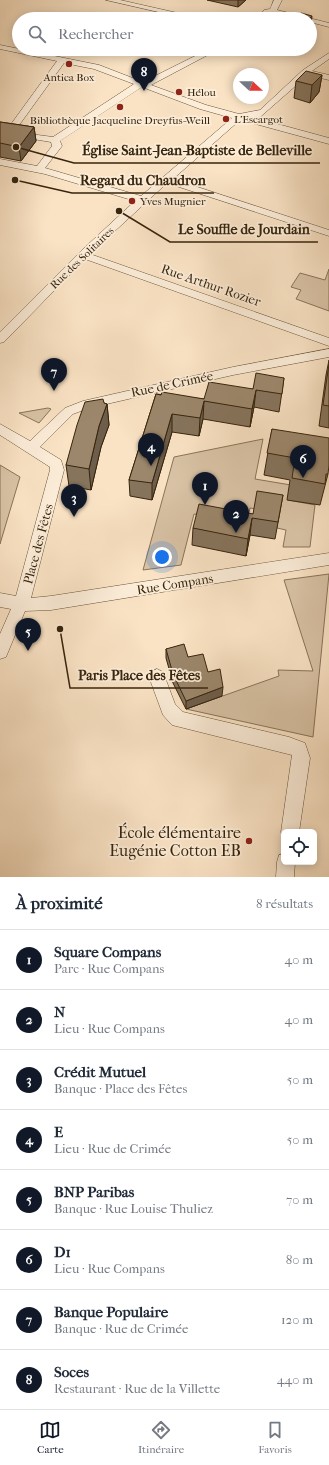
<!DOCTYPE html>
<html lang="fr">
<head>
<meta charset="utf-8">
<style>
  :root { --surface:#fff; --page:#f2f2f3; --text:#1f2937; --muted:#747a83; --line:#e0e1e3; --accent:#111827 }
  body { margin:0; font-family:"IM FELL French Canon",serif; background:var(--page); color:var(--text) }
  .controls { position:absolute; right:12px; bottom:12px; display:grid; overflow:hidden; border-radius:6px; box-shadow:0 2px 10px #0003 }
  .controls button { width:36px; height:36px; display:grid; place-items:center; padding:0; border:0; border-bottom:1px solid var(--line); background:var(--surface); color:var(--text); font:20px sans-serif }
  .compass { position:absolute; left:233px; top:68px; width:36px; height:36px; border-radius:50%; background:var(--surface); box-shadow:0 2px 10px #0003; rotate:112deg }
  .you { position:absolute; left:162px; top:557px; width:14px; height:14px; margin:-10px; border:3px solid #fff; border-radius:50%; background:#1a73e8; box-shadow:0 0 0 6px #1a73e833 }
  .badge { display:grid; place-items:center; width:26px; height:26px; border-radius:50%; background:var(--accent); color:#fff; font-size:13px; font-weight:700 }
  .pin { position:absolute; translate:-50% -33px; filter:drop-shadow(0 1px 2px #0008) }
  .pin::after { content:''; position:absolute; top:21px; width:14px; height:12px; background:inherit; clip-path:polygon(0 0,100% 0,50% 100%) }
  .list { margin:0; padding:0; list-style:none }
  h2 { display:flex; justify-content:space-between; align-items:center; height:52px; margin:0; padding:0 16px; font-size:17px }
  h2 small { font-size:13px; font-weight:400; color:var(--muted) }
  .list li { display:grid; grid-template-columns:26px 1fr auto; gap:12px; align-items:center; box-sizing:border-box; height:60px; padding:0 16px; border-top:1px solid var(--line) }
  .list b { display:block; font-size:15px; white-space:nowrap }
  .list p { margin:0; font-size:13px; white-space:nowrap; color:var(--muted) }
  .list em { font-size:13px; font-style:normal; color:var(--muted) }
  .icon { flex:none; width:22px; height:22px; fill:none; stroke:currentColor; stroke-width:2; stroke-linecap:round; stroke-linejoin:round }
  .map { position:relative; flex:none; width:329px; height:877px; overflow:hidden }
  .search { position:absolute; background:var(--surface); box-shadow:0 2px 10px #0003; left:12px; right:12px; top:12px; height:44px; display:flex; align-items:center; gap:10px; box-sizing:border-box; padding:0 14px; border-radius:22px; color:var(--muted); font-size:15px }
  .sheet { height:532px; background:var(--surface) }
  nav { display:flex; justify-content:space-around; align-items:center; box-sizing:border-box; height:56px; border-top:1px solid var(--line); background:var(--surface); font-size:11px; color:var(--muted) }
  nav a { display:grid; justify-items:center; gap:2px }
  nav .on { color:var(--accent) }
  .map>svg:first-child { display:block }
  .green { fill:#d9c3a6; stroke:#887459 }
  .lines { fill:none; stroke-linecap:round; stroke-linejoin:round }
  .minor-casing { stroke:#68543a; stroke-width:1 }
  .minor { fill:#fcedd9; fill-rule:evenodd }
  .wall { fill:#86745d; stroke:#37240c }
  .shaded-wall { fill:#6d5e4c; stroke:#37240c }
  .building { fill:#9c876c; stroke:#37240c }
  .poi-dot { fill:#8f2418; stroke:#fcedd9; stroke-width:1.5 }
  .labels { text-anchor:middle; dominant-baseline:central; stroke-width:3.5; stroke-linejoin:round; paint-order:stroke }
  .far-poi-label { font-size:11px; fill:#37240c; stroke:#fcedd9; text-anchor:start }
  .far-street-label { font-size:11px; fill:#37240c; stroke:#fcedd9 }
  .street-label { font-size:13px; fill:#37240c; stroke:#fcedd9 }
  .near-poi-label { font-size:16px; fill:#37240c; stroke:#fcedd9; text-anchor:end }
  .leader { fill:none; stroke:#37240c; stroke-width:1.5 }
  .callout-dot { fill:#37240c; stroke:#fcedd9; stroke-width:1.5 }
  .callout-label { font-size:14px; text-anchor:middle; font-weight:bold; fill:#37240c; stroke:#fcedd9; stroke-width:3.5; stroke-linejoin:round; paint-order:stroke }
</style>
</head>
<body>
<div class="map">
<svg width="329" height="877" viewBox="0 0 329 877">
  <rect width="100%" height="100%" fill="#fae3c5"/>
  <filter id="stains"><feTurbulence type="fractalNoise" baseFrequency=".005" numOctaves="4"/><feColorMatrix values="0 0 0 0 .2 0 0 0 0 .09 0 0 0 0 .02 0 0 0 .5 -.17"/></filter>
  <radialGradient id="worn" r=".72"><stop offset=".6" stop-color="#630" stop-opacity="0"/><stop offset="1" stop-color="#630" stop-opacity=".3"/></radialGradient>
  <path class="green" d="M329,269V311L296,299L301,290L291,287L300,273L325,280Z
    M48,408L51,409L39,423L19,413Z
    M263,439L255,479L291,485L288,500L315,505L310,547H283L286,530L277,528L279,513L250,508L247,523L194,514L181,565L143,570L174,457Z
    M0,465L20,477L0,544Z
    M329,574L313,737L186,709L279,676L278,670L313,671L284,580Z"/>
  <g class="lines">
    <g class="minor-casing">
      <path id="minor" d="M106,0H120L204,19H189Z
        M274,0H282L277,10L329,23V27L310,22V19H297L273,13L269,14L266,19H258L264,10L270,9Z
        M0,45L99,65L143,82L209,49H219L151,85L206,105L239,114L260,110L303,70L329,53V59L312,71L329,75V80L308,75L259,118V119L329,138V144L252,123L251,117L248,118V121L240,120L173,179L329,230V236L167,183L90,254L329,338V346L85,259L4,342L0,343V332L82,250L135,201L45,174L0,165V159L37,166L52,146L51,142L15,136V132L53,137L134,84L94,69L64,63L12,135H6V131L57,61L0,49ZM142,87L200,109L232,118L141,196L45,168L62,146L60,141Z
        M329,349V357L233,375L89,408L73,414L40,447L61,460L64,470L31,598L51,596L329,553V565L51,610L25,611L6,657L0,659V634L11,609L0,607V593L16,596L50,470V467L0,435V424L30,441L65,408L83,401L233,367Z
        M157,669L163,672L175,704L183,712L289,737L305,743L310,758L299,832H284V839L281,832L292,755L172,725L163,715L149,677L151,672Z
        M284,854V862H295L294,877H276L277,862L279,855Z"/>
    </g>
    <use href="#minor" class="minor"/>
  </g>
  <path class="wall" d="M207,0H246L238,7Z
    M322,75L319,92L310,103L294,98L296,81Z
    M0,122L34,127L36,141L21,161L0,157Z
    M329,360V428L319,426L326,375Z
    M284,378L279,412L254,407L250,427L203,419L199,436L172,432L152,500L130,496L129,480L156,394L204,399L253,389Z
    M104,403L107,404L109,425L101,447L91,490L69,486L66,465Z
    M272,429L328,474L320,505L287,500L290,480L264,475Z
    M283,495L275,539L250,535L246,556L192,545L193,528L253,514Z
    M166,649L188,657L208,672L222,696L186,709L173,683L166,658Z"/>
  <path class="shaded-wall" d="M238,0H246L238,7Z
    M312,16L311,24L310,25V19H309Z
    M322,75L319,92L310,103L312,85Z
    M34,127L36,141L21,161L19,147Z
    M256,390L254,407L250,427L252,409Z
    M204,401L203,419L199,436L200,418Z
    M107,404L109,425L101,447L91,490L89,469L99,426Z
    M172,414V432L152,500V483Z
    M252,518L250,535L246,556L248,539Z
    M223,687L222,696L186,709V701Z"/>
  <path class="building" d="M301,13L312,16L309,19H295Z
    M306,71L322,75L312,85L296,81Z
    M0,122L34,127L19,147L0,143Z
    M329,364V406L323,405Z
    M256,373L284,378L282,394L256,390L252,409L204,401L200,418L172,414L152,483L129,480L156,394L161,395L162,392L204,399L209,382L253,389Z
    M103,399L104,403L107,404L99,426L89,469L66,465L77,425L85,402Z
    M272,429L329,438V465L328,474H326L325,484L292,478L295,458L267,453Z
    M257,491L283,495L278,522L252,518L248,539L193,528L199,504L253,514Z
    M184,644L188,657L203,654L208,672L220,669L223,687L186,701L173,674L166,649Z"/>
  <g class="poi-dot">
    <circle cx="69" cy="64" r="4"/>
    <circle cx="179" cy="92" r="4"/>
    <circle cx="120" cy="107" r="4"/>
    <circle cx="226" cy="119" r="4"/>
    <circle cx="132" cy="201" r="4"/>
    <circle cx="249" cy="841" r="4"/>
  </g>
  <g class="labels">
    <g class="far-poi-label">
      <text x="69" y="77" text-anchor="middle">Antica Box</text>
      <text x="187" y="92">Hélou</text>
      <text x="234" y="119">L'Escargot</text>
      <text x="120" y="120" text-anchor="middle">Bibliothèque Jacqueline Dreyfus-Weill</text>
      <text x="140" y="201">Yves Mugnier</text>
    </g>
    <g class="far-street-label">
      <text transform="translate(82 258) rotate(-44)">Rue des Solitaires</text>
    </g>
    <g class="street-label">
      <text transform="translate(211 285) rotate(19)">Rue Arthur Rozier</text>
      <text transform="translate(172 384) rotate(-12)">Rue de Crimée</text>
      <text transform="translate(38 544) rotate(-75)">Place des Fêtes</text>
      <text transform="translate(175 584) rotate(-9)">Rue Compans</text>
    </g>
    <g class="near-poi-label">
      <text x="241" y="832">École élémentaire<tspan x="241" dy="18">Eugénie Cotton EB</tspan></text>
    </g>
  </g>
  <path class="leader" d="M16 147L74 163H320M15 180L72 193H214M119 211L170 242H318M60 629L70 688H208"/>
  <g class="callout-dot">
    <circle cx="16" cy="147" r="4"/>
    <circle cx="15" cy="180" r="4"/>
    <circle cx="119" cy="211" r="4"/>
    <circle cx="60" cy="629" r="4"/>
  </g>
  <g class="callout-label">
    <text x="197" y="155">Église Saint-Jean-Baptiste de Belleville</text>
    <text x="143" y="185">Regard du Chaudron</text>
    <text x="244" y="234">Le Souffle de Jourdain</text>
    <text x="139" y="680">Paris Place des Fêtes</text>
  </g>
  <rect width="100%" height="100%" filter="url(#stains)"/>
  <rect width="100%" height="100%" fill="url(#worn)"/>
</svg>
<div class="controls">
<button><svg class="icon" aria-label="locate" viewBox="0 0 24 24"><circle cx="12" cy="12" r="6"/><path d="M12 2v4M12 18v4M2 12h4M18 12h4"/></svg></button>
</div>
<svg class="compass" viewBox="-18 -18 36 36"><path d="M0-13l5 13h-10z" fill="#e53935"/><path d="M0 13l5-13h-10z" fill="#747a83"/></svg>
<div class="you"></div>
<div class="pin badge" style="left:205px;top:505px">1</div>
<div class="pin badge" style="left:236px;top:533px">2</div>
<div class="pin badge" style="left:74px;top:517px">3</div>
<div class="pin badge" style="left:151px;top:466px">4</div>
<div class="pin badge" style="left:28px;top:651px">5</div>
<div class="pin badge" style="left:303px;top:478px">6</div>
<div class="pin badge" style="left:54px;top:391px">7</div>
<div class="pin badge" style="left:144px;top:91px">8</div>
<div class="search"><svg class="icon" aria-label="search" viewBox="0 0 24 24"><circle cx="10" cy="10" r="6"/><path d="M15 15l6 6"/></svg>Rechercher</div>
</div>
<section class="sheet">
<h2>À proximité<small>8 résultats</small></h2>
<ul class="list">
<li><span class="badge">1</span><div><b>Square Compans</b><p>Parc · Rue Compans</p></div><em>40 m</em></li>
<li><span class="badge">2</span><div><b>N</b><p>Lieu · Rue Compans</p></div><em>40 m</em></li>
<li><span class="badge">3</span><div><b>Crédit Mutuel</b><p>Banque · Place des Fêtes</p></div><em>50 m</em></li>
<li><span class="badge">4</span><div><b>E</b><p>Lieu · Rue de Crimée</p></div><em>50 m</em></li>
<li><span class="badge">5</span><div><b>BNP Paribas</b><p>Banque · Rue Louise Thuliez</p></div><em>70 m</em></li>
<li><span class="badge">6</span><div><b>D1</b><p>Lieu · Rue Compans</p></div><em>80 m</em></li>
<li><span class="badge">7</span><div><b>Banque Populaire</b><p>Banque · Rue de Crimée</p></div><em>120 m</em></li>
<li><span class="badge">8</span><div><b>Soces</b><p>Restaurant · Rue de la Villette</p></div><em>440 m</em></li>
</ul>
</section>
<nav>
<a class="on"><svg class="icon" aria-label="map" viewBox="0 0 24 24"><path d="M3 6l6-2 6 2 6-2v14l-6 2-6-2-6 2zM9 4v14M15 6v14"/></svg>Carte</a>
<a><svg class="icon" aria-label="directions" viewBox="0 0 24 24"><path d="M12 3l9 9-9 9-9-9zM9 14v-3h6M13 9l2 2-2 2"/></svg>Itinéraire</a>
<a><svg class="icon" aria-label="saved" viewBox="0 0 24 24"><path d="M7 4h10v16l-5-4-5 4z"/></svg>Favoris</a>
</nav>
</body>
</html>
